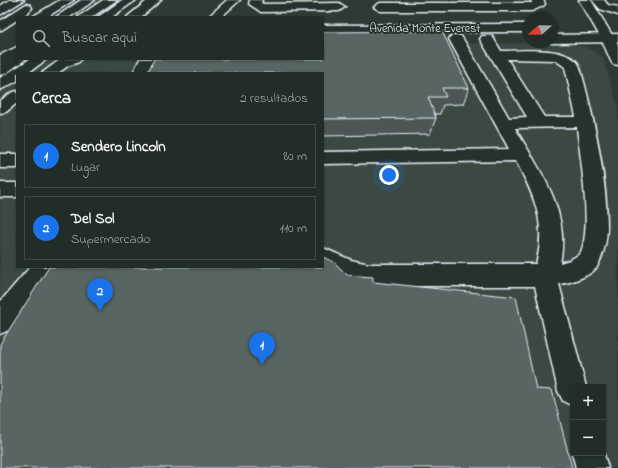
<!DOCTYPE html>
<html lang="es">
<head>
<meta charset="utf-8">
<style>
  :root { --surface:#222c28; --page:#2e3834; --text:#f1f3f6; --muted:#a2a7a8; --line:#3f4845; --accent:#1a73e8 }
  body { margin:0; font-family:"Indie Flower",sans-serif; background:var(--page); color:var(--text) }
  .controls { position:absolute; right:12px; bottom:12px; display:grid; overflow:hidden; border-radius:0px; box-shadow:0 1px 3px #0004 }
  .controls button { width:36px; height:36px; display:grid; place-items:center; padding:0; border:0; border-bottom:1px solid var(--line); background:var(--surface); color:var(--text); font:20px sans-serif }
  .compass { position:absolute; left:522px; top:12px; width:36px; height:36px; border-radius:50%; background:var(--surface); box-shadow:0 1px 3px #0004; rotate:250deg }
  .you { position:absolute; left:389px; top:175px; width:14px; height:14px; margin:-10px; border:3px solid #fff; border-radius:50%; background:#1a73e8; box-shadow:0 0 0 6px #1a73e833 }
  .badge { display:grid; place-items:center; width:26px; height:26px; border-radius:50%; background:var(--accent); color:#fff; font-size:13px; font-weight:700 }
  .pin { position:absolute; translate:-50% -33px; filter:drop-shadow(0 1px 2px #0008) }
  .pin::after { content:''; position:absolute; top:21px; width:14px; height:12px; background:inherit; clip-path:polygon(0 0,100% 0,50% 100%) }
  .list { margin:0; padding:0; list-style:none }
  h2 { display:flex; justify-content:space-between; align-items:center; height:52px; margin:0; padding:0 16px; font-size:17px }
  h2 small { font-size:13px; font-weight:400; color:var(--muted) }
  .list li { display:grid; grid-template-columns:26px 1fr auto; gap:12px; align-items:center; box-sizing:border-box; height:64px; margin:0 8px 8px; padding:0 8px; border:1px solid var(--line); border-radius:0px }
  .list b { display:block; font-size:15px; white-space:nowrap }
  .list p { margin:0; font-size:13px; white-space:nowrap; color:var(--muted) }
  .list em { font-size:13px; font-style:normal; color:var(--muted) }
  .icon { flex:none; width:22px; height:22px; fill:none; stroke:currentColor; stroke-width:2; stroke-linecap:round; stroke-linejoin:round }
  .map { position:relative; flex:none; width:618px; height:468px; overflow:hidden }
  .search { position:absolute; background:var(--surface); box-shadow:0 1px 3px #0004; left:16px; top:16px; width:308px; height:44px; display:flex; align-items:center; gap:10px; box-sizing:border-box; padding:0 14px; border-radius:0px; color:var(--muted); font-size:15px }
  .panel { position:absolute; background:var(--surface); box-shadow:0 1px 3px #0004; left:16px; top:72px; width:308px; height:196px; border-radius:0px }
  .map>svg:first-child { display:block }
  .built { fill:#3b4843; fill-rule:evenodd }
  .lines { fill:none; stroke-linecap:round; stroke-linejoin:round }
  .minor-casing { stroke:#e8f1f8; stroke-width:3 }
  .major-casing { stroke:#e8f1f8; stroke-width:3 }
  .minor { fill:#26332d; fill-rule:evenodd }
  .major { fill:#26332d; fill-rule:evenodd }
  .wall { fill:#4d5755; stroke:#e8f1f8 }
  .building { fill:#596563; stroke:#e8f1f8 }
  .labels { text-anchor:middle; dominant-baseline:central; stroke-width:4; stroke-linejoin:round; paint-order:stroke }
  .far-street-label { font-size:12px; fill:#e8f1f8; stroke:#26332d }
</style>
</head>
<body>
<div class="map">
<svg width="618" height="468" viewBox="0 0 618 468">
  <rect width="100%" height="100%" fill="#2e3b35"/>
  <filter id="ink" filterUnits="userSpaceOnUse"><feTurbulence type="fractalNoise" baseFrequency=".025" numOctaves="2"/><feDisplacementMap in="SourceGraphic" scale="8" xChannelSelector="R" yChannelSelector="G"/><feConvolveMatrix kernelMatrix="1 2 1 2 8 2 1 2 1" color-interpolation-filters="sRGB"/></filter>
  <g filter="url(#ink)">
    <path class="built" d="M548,43L584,46L600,55L603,58L618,107V468H0V91L17,79V267H323V73H26L47,59H323V44ZM573,387H603V453H573Z"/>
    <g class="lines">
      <g class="minor-casing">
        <path id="minor" d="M10,0H24L0,15V6Z
          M81,0H95L70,17H56Z
          M122,0H136L112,17H98Z
          M148,0H161L141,17H127Z
          M227,0H240L221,17H208Z
          M250,0H262L261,3L264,4L339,3L345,7L339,11L261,12L249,4Z
          M531,0H543L545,4L543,6L532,11H380L374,7L380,3H532Z
          M579,0H591L618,45V65L613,64L611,61L601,38Z
          M592,0H604L608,5L618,7V15L600,9Z
          M456,35L461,36L463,39L509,118L527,117L480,39L482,36H492L501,51C522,51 562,46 577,62C581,67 582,76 584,82C595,124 607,182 607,226C607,240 604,254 597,267C591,276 570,283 559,284L586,387H573V406L563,401L558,391L535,286H369L339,277L319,267H323V248L351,260L369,264H536C547,224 535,197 516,161L323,164V152L509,149L449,39L451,36ZM507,59L555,60L565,67L576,117H544ZM577,127C580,157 593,229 580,254L570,260L560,263C571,211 540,171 515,128Z
          M17,47V57L0,65V55Z
          M30,59H47L28,73H17V81L0,90V78Z
          M61,59H81L79,62L68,66L58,73H42Z
          M140,59H154L147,73H133Z
          M17,91V103L6,112L0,113V101L11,93Z
          M0,154H17V168H0Z
          M0,183H17V197H0Z
          M30,267H57L53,274L9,330L0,334V302Z
          M573,451V453H603V451L608,468H576L572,453Z"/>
      </g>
      <g class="major-casing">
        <path id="major" d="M60,0H74L47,17H32Z
          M103,0H117L92,17H78Z
          M26,4L30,5L32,8C28,13 23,17 17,17V20L0,31V21Z
          M528,24V32L323,33V25Z
          M618,34V42L552,43L548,42H552V35Z
          M17,55V59H26L5,74L0,75V65Z"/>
      </g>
      <use href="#minor" class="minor"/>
      <use href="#major" class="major"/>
    </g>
    <path class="wall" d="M323,73L469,88L463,104L443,105L440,114H435L436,118L430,134L323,136Z"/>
    <path class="building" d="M442,31L469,88H442L446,97H428L436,118L323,119V73H134V72H148L154,59H323V32Z
      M323,257L334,262L347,275L373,277V282L516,297L536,389L552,390L572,468H0V344L49,267H323Z"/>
  </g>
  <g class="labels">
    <g class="far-street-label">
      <text x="425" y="29">Avenida Monte Everest</text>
    </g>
  </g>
</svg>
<div class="controls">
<button>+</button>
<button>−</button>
</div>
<svg class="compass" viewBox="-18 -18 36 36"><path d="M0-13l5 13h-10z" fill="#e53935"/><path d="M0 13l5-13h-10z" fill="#a2a7a8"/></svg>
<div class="you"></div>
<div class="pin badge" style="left:262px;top:365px">1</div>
<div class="pin badge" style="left:100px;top:311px">2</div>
<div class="search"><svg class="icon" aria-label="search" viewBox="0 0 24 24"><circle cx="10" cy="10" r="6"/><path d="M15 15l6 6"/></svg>Buscar aquí</div>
<section class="panel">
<h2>Cerca<small>2 resultados</small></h2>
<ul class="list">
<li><span class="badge">1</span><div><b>Sendero Lincoln</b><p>Lugar</p></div><em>80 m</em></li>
<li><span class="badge">2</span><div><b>Del Sol</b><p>Supermercado</p></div><em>110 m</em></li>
</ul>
</section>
</div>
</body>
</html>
